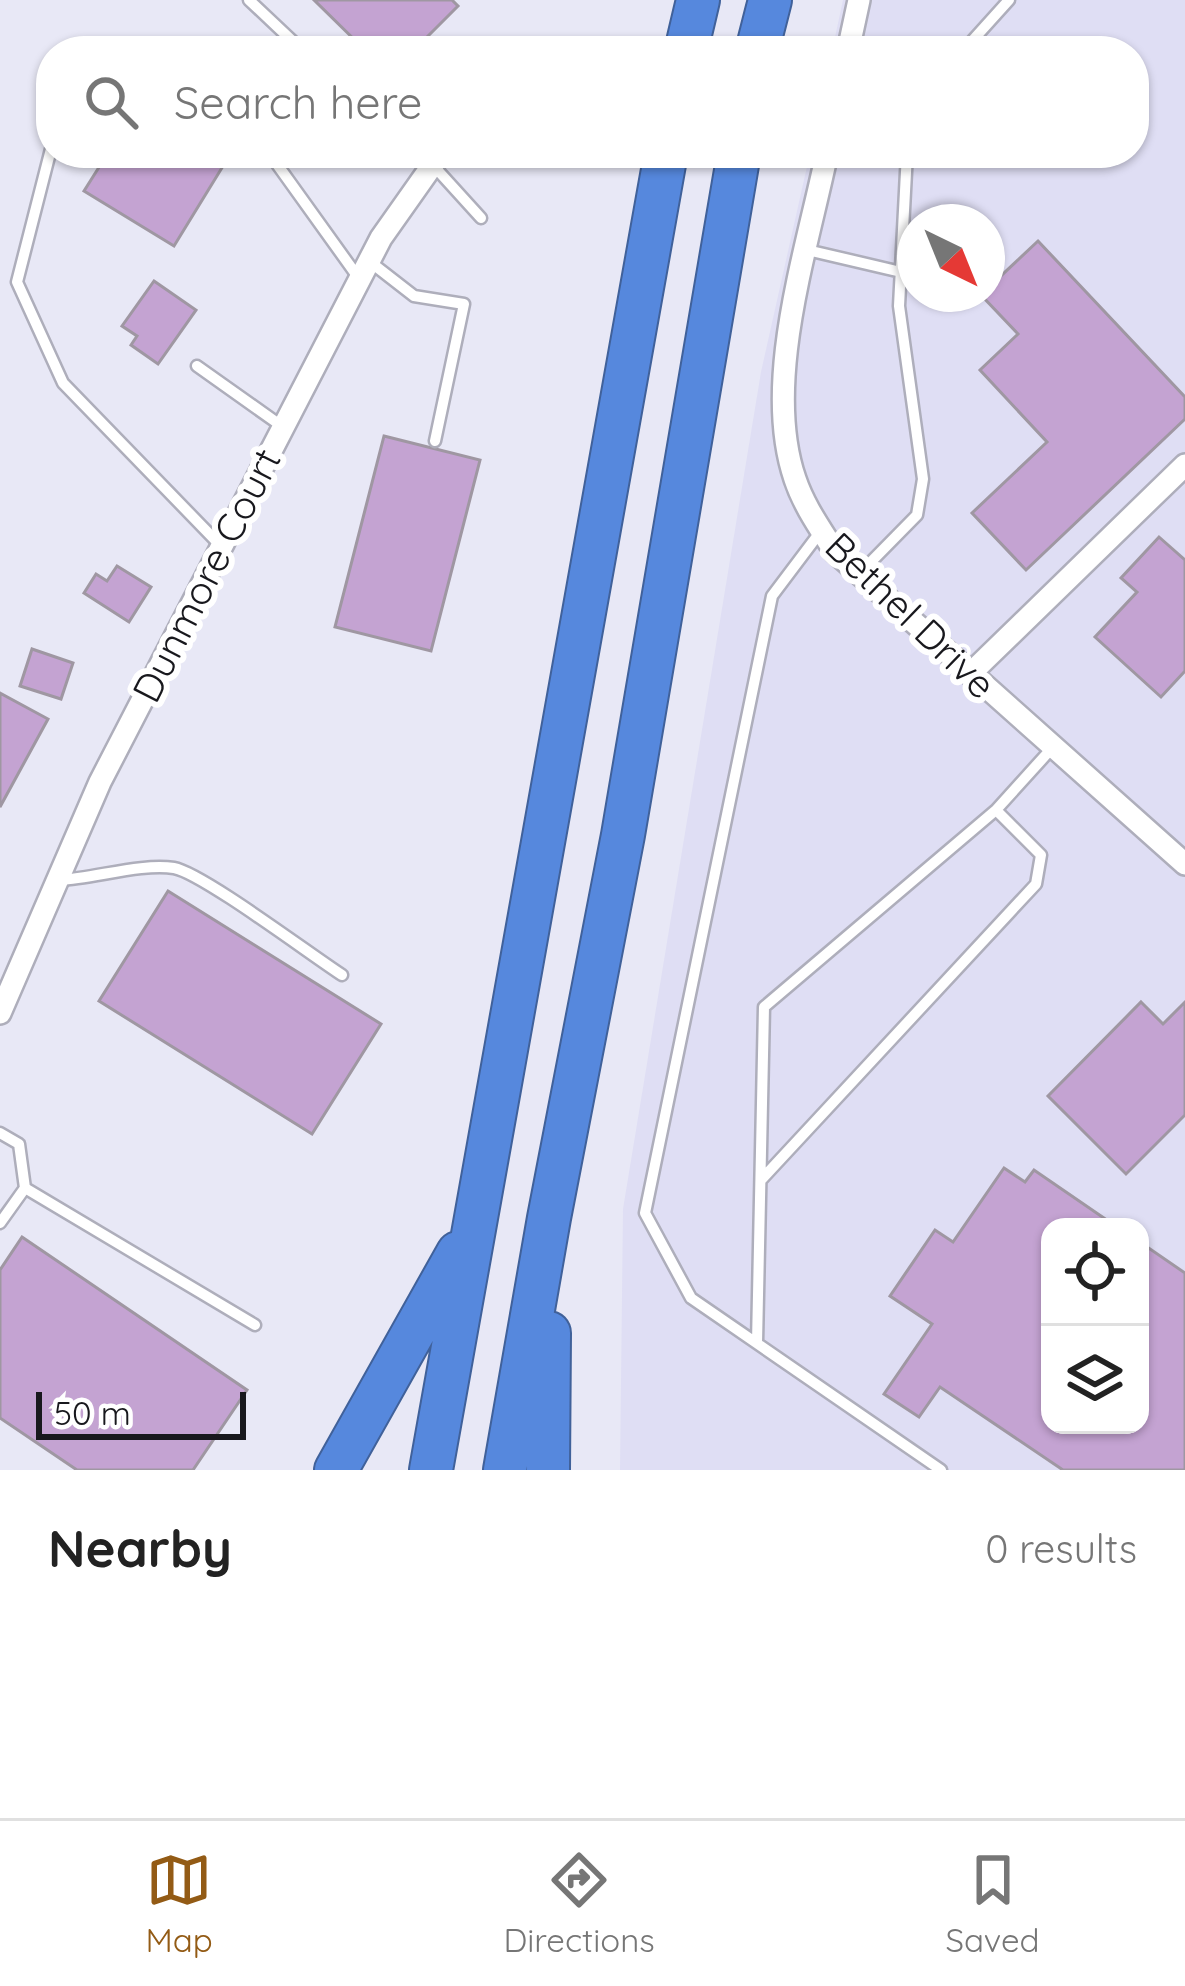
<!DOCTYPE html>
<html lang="en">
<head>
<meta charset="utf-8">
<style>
  :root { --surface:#fff; --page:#f6f6f6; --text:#222; --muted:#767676; --line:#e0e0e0; --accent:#935b15 }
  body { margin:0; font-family:Quicksand,sans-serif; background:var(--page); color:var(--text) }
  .controls { position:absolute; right:36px; bottom:36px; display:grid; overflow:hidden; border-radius:24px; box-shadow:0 3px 9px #0004 }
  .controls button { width:108px; height:108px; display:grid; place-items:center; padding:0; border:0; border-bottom:3px solid var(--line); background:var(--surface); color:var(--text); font:60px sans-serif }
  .compass { position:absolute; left:897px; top:204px; width:108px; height:108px; border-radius:50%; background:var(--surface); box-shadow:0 3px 9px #0004; rotate:137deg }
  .scale { position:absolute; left:36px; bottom:30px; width:210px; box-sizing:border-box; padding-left:12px; border:6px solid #18181d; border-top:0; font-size:33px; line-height:42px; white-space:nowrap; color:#18181d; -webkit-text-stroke:9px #fff; paint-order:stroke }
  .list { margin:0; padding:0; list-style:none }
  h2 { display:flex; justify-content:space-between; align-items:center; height:156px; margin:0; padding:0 48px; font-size:51px }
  h2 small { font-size:39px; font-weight:400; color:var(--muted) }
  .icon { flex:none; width:66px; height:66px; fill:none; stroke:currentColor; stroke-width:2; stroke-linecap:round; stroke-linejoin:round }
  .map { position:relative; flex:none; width:1185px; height:1470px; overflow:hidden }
  .search { position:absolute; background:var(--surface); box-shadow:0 3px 9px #0004; left:36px; right:36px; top:36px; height:132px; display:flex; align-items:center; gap:30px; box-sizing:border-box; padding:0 42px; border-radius:48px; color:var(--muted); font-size:45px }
  .sheet { height:348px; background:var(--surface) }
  nav { display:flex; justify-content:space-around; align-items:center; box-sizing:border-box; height:168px; border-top:3px solid var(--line); background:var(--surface); font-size:33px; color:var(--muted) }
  nav a { display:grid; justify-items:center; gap:6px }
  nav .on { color:var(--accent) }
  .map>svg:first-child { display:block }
  .built { fill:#dfdef4; fill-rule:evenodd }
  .building { fill:#c4a3d2; stroke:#9f97a2; stroke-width:3 }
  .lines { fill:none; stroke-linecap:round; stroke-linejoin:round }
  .lane-casing { stroke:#aeaebb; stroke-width:15 }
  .street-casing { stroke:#aeaebb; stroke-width:26 }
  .highway-casing { stroke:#40619a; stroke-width:46 }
  .lane { stroke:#fff; stroke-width:10 }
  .street { stroke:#fff; stroke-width:21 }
  .highway { stroke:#5688dd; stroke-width:42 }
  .labels { text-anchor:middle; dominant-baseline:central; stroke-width:12; stroke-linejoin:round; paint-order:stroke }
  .street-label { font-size:39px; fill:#18181d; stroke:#fff }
</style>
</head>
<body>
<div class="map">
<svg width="1185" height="1470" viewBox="0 0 1185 1470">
  <rect width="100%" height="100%" fill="#e8e8f6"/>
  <path class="built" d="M843,0H1185V1470H620L623,1209L761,372L810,153H1134V51H832ZM915,222H987V294H915ZM1050,1227H1140V1425H1050Z"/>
  <path class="building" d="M314,0H452L458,6L413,51H401L389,40L377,51H366Z
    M108,153H231L174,246L84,191Z
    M1038,241L1185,397V419L1026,570L972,513L1047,442L980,370L1018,334L981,295L987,294V289Z
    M154,281L196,310L158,364L131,345L137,336L122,326Z
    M384,436L480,460L431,651L335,627Z
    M1159,537L1185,560V671L1161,697L1095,637L1137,592L1121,578Z
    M117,566L151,587L129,622L84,593L96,574L107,581Z
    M32,649L73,663L61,699L20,686Z
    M0,693L48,719L0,807Z
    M168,891L381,1024L312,1134L99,1001Z
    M1141,1002L1163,1024L1185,1002V1115L1126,1174L1048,1096Z
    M1004,1168L1025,1182L1034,1170L1117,1227H1050V1425H1140V1242L1185,1273V1470H1063L940,1387L919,1417L884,1394L932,1324L890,1296L935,1230L953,1242Z
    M22,1237L247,1390L193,1470H77L0,1418V1270Z"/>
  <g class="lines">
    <g class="lane-casing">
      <path id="lane" d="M249,0L303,51
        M166,51L193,47L196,51
        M963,51L1009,0
        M51,149L17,282L63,383L221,546
        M269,153L358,277
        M422,153L481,218
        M807,250L901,272
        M369,261L414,296L464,304L435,441
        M197,366L283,427
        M821,531L772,596L645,1213L691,1298L941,1470
        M859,574L917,515L923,479L899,306L907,153
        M60,880C95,878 142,863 174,868C202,873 311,955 342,975
        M0,1133L19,1144L25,1188L255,1325
        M761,1180L1036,884L1041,855L996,810
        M0,1223L25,1188
        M757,1343L764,1007L996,810L1053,747"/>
    </g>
    <g class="street-casing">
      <path id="street" d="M848,51L859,0
        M827,153C807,250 762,383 795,479C804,506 820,528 835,552L1185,864
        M970,674L1185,465
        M0,1013L100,782L381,238L441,153"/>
    </g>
    <g class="highway-casing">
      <path id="highway" d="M686,51L698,0
        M757,51L770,0
        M336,1470L458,1253
        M431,1470L666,153
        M505,1470L549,1218L623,835L739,153
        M548,1470L549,1333"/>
    </g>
    <use href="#lane" class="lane"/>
    <use href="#street" class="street"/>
    <use href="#highway" class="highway"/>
  </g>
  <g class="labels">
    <g class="street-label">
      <text transform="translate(206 575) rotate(-63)">Dunmore Court</text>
      <text transform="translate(911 615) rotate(44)">Bethel Drive</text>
    </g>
  </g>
</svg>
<div class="controls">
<button><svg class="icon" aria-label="locate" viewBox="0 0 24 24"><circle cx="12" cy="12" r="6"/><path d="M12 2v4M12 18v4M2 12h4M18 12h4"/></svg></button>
<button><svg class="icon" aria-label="layers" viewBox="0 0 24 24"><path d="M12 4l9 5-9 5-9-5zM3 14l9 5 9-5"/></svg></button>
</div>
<svg class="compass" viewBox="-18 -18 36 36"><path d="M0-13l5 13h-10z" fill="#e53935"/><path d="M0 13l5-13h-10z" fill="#767676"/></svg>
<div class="scale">50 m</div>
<div class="search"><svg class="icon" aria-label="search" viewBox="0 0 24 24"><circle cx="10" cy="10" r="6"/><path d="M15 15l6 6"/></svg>Search here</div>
</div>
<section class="sheet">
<h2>Nearby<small>0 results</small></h2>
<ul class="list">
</ul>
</section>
<nav>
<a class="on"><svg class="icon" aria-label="map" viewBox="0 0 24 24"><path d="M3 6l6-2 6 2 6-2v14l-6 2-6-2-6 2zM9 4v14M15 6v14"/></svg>Map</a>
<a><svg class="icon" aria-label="directions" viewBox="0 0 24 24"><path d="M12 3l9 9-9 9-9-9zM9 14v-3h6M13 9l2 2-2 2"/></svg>Directions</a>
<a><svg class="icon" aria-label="saved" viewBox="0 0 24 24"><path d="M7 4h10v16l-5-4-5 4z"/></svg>Saved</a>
</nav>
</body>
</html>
